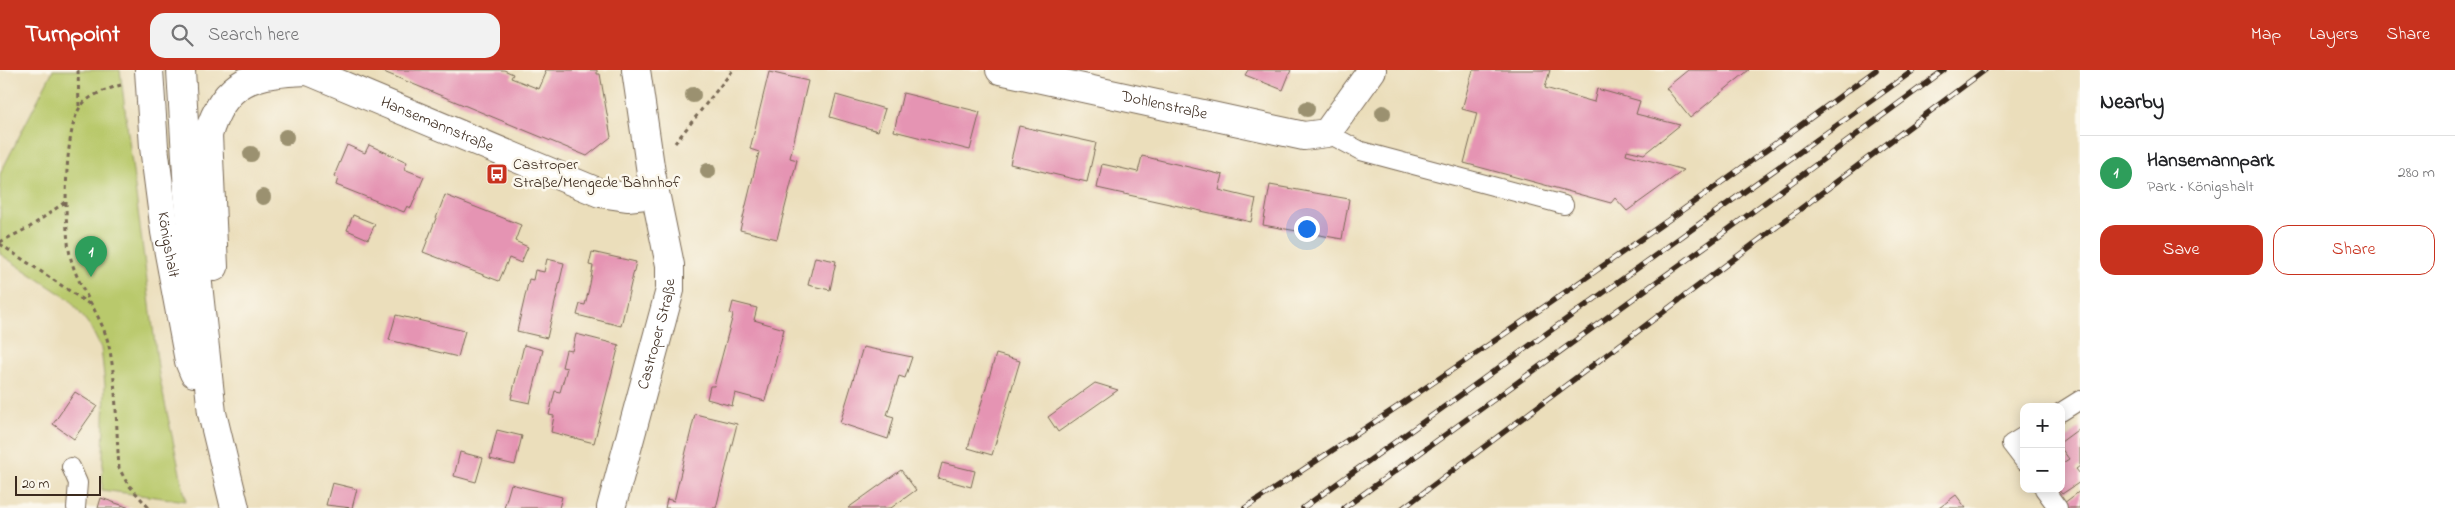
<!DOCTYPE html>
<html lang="en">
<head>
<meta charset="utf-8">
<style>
  :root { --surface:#fff; --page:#f2f2f2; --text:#202124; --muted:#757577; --line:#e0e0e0; --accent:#c8321e }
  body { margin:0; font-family:"Indie Flower",sans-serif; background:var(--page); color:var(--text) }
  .controls { position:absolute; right:15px; bottom:15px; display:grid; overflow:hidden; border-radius:10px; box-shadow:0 2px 12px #0003 }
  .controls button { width:45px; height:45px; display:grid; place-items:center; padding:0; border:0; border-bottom:1px solid var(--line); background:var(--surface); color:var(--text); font:25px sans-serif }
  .scale { position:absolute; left:15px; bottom:12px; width:86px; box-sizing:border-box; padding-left:5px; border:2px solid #3b2a1e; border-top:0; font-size:14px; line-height:18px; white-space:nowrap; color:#3b2a1e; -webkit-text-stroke:4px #fbf7ec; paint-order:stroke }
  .you { position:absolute; left:1306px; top:158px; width:18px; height:18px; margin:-12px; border:4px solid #fff; border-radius:50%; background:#1a73e8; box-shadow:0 0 0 8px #1a73e833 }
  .badge { display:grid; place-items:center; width:32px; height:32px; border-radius:50%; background:var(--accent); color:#fff; font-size:16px; font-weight:700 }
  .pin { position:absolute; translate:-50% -41px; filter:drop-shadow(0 1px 2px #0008) }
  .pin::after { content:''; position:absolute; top:26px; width:18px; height:15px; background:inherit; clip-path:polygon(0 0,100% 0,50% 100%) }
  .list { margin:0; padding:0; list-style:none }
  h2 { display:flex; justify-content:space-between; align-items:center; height:65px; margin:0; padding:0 20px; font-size:21px }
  h2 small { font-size:16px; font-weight:400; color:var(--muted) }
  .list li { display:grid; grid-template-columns:32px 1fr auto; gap:15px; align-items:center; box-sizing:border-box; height:75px; padding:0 20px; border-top:1px solid var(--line) }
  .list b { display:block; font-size:19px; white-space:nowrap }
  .list p { margin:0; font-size:16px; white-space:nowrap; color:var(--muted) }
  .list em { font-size:16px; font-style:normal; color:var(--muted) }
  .actions { display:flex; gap:10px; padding:15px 20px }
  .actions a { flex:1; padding:11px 0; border:1px solid var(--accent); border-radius:15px; text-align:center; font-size:18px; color:var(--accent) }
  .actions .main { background:var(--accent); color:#fff }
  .icon { flex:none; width:28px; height:28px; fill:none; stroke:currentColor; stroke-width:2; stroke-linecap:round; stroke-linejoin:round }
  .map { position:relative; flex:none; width:2080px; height:438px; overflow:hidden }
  header { display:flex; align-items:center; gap:30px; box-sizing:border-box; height:70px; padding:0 25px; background:var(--accent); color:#fff }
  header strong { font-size:24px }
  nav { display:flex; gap:28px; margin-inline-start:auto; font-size:18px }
  .search { width:350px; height:45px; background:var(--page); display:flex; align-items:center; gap:12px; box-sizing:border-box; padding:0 18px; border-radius:15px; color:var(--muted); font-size:19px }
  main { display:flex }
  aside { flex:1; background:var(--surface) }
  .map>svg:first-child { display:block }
  .green { fill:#b9c96c; stroke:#7a7a45 }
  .building { fill:#e594b3 }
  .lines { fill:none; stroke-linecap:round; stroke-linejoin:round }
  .lane-casing { stroke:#796955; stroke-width:20 }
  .street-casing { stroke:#796955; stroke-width:30 }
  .secondary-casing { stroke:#796955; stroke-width:30 }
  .path { stroke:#796955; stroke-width:3; stroke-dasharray:4 4; stroke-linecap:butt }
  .lane { stroke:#fff; stroke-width:18 }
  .street { stroke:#fff; stroke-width:28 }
  .secondary { stroke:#fff; stroke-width:28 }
  .rail-casing { stroke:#3b2a1e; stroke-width:5.5 }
  .rail { stroke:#fbf7ec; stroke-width:4; stroke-dasharray:11; stroke-linecap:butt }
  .tree { fill:#9b9170 }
  .labels { text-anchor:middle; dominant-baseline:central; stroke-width:5; stroke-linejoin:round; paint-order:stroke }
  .street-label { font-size:16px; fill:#3b2a1e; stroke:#fbf7ec }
  .poi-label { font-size:16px; fill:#3b2a1e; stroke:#fbf7ec; text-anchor:start }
</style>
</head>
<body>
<header>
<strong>Turnpoint</strong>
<div class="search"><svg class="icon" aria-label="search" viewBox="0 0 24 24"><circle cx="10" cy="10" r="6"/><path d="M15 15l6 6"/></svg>Search here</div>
<nav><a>Map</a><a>Layers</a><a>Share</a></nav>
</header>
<main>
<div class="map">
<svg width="2080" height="438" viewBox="0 0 2080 438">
  <rect width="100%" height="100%" fill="#fbf7ec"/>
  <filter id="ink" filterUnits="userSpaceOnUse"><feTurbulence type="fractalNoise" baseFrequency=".02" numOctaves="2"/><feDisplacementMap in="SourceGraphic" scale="10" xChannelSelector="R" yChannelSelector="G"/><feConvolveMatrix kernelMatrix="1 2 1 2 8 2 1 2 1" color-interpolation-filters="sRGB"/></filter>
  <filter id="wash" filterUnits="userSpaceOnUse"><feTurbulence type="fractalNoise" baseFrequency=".0096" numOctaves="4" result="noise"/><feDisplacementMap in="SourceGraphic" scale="20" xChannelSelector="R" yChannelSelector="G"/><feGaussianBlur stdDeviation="1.12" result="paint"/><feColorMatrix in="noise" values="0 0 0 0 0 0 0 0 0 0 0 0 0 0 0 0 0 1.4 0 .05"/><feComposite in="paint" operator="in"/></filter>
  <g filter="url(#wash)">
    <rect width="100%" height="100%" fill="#ebdebb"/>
    <path class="green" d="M53,0H120L159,305L186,431L102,420L105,315L101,278L90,256L70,230L0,184V104Z"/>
    <g id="blocks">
      <path class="building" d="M379,0H504L513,4L511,8L539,19L546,3L545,0H597V4H600L611,67L587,86Z
        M1248,0H1291L1283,20L1245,5Z
        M1473,0H1550L1545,18L1594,32L1597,19L1640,31L1636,44L1680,55L1644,84L1627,80L1626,84L1684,100L1627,141L1615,128L1611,133L1464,93L1477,43L1462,39Z
        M1688,0H1749L1690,48L1666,18Z
        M769,2L808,11L790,88L797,90L777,169L740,160L759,82L750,79Z
        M903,23L980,42L970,80L894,61Z
        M836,25L885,39L878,61L830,47Z
        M1019,56L1096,73L1087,112L1010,94Z
        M347,75L365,83L369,75L407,92L404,99L424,107L411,138L407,136L404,142L336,115L338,108L334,106Z
        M1142,86L1223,105L1219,120L1256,129L1251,152L1097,118L1102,94L1138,102Z
        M1270,115L1349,129L1342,169L1263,155Z
        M445,125L521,155L515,171L528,177L521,193L509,188L499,211L423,182Z
        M353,145L375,154L368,169L347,160Z
        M592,182L636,192L621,256L577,245L580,234L585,235L590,214L593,196L589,195Z
        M815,187L836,191L830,220L808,215Z
        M547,189L564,193L547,268L517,261L529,209L533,210L535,200L544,202Z
        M733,232L757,238L754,250L784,259L765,331L735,323L732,336L707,329L710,316H714L733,245L730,244Z
        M396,245L465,261L458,287L389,270Z
        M576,264L619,275L594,373L551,362L554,346L549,345L555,321L560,322L567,298L562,297L566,280L572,281Z
        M524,275L543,280L530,333L511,329Z
        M863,277L912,287L905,308L899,306L887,345L894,347L888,369L840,353Z
        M996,284L1020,291L992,385L968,378Z
        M1095,313L1118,320L1058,362L1048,347Z
        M75,322L97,336L74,369L53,354Z
        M695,344L737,354L716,438H665L667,429L674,431Z
        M2080,358V396L2076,399L2080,404V412L2062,424L2058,419H2061V394L2069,389L2061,378V372Z
        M497,360L522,366L515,395L490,389Z
        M460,382L483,388L476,412L454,406Z
        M942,393L975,401L971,417L938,408Z
        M901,400L916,420L891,438H848Z
        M332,413L357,419L352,438L326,435Z
        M511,414L562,427L559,438H504Z
        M2080,421V438H2061L2060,436Z
        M1956,425L1966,438H1939Z
        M101,428L130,438H98Z"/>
    </g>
  </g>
  <g filter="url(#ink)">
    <use href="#blocks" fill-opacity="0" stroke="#796955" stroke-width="1"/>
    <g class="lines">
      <g class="lane-casing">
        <path id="lane" d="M1327,63L1361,81L1564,135
          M2061,342L2080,330
          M2024,366L2011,374L2024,391
          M71,397L78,413L76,438
          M2044,419L2058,438"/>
      </g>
      <g class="street-casing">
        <g id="street">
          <path id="s1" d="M306,0L600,123L627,127L655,124"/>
          <path id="s2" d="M1000,0L1304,66L1327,63L1372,0"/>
          <path id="s3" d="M611,438L670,220V195L651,103L636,0"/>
        </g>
      </g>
      <g class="secondary-casing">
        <g id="secondary">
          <path id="s4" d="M149,0L154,77L165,162L189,291L194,303"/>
          <path d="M181,0L188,122L212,343L235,438"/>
          <path d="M214,197L208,65C224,9 255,3 308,1"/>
        </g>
      </g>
      <path class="path" d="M78,0L79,37
        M121,15C107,19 86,26 79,39C64,64 63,161 71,189C79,220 102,245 109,276C117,314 116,359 119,398L127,413L149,438
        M675,73L733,0
        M0,172L30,157L65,132
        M0,174L92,236"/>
      <use href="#lane" class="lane"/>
      <use href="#street" class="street"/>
      <use href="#secondary" class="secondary"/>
      <g class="rail-casing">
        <path id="rail" d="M1245,438C1460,297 1670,152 1876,0
          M1303,438L1914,0
          M1344,438L1710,173L1944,0
          M1403,438L1985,0"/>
      </g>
      <use href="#rail" class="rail"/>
    </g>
    <g class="tree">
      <circle cx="693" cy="25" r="8"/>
      <circle cx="1307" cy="39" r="8"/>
      <circle cx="1383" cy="43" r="8"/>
      <circle cx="286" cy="67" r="8"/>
      <circle cx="251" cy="84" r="8"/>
      <circle cx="708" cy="101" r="8"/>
      <circle cx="263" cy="127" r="8"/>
    </g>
  </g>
  <defs>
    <g id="bus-square" transform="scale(1.125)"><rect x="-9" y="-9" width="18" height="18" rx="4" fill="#c8321e" stroke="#fbf7ec"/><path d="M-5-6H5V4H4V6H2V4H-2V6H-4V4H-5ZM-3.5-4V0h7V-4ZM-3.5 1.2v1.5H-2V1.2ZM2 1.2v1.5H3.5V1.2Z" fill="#fff"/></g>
  </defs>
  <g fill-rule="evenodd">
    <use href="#bus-square" x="497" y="104"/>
  </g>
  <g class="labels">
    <g class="street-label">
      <text stroke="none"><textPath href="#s2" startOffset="168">Dohlenstraße</textPath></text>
      <text stroke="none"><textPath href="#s1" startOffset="142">Hansemannstraße</textPath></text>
      <text stroke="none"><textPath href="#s4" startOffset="176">Königshalt</textPath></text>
      <text stroke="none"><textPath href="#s3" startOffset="180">Castroper Straße</textPath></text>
    </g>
    <g class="poi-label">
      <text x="513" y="95">Castroper<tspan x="513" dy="18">Straße/Mengede Bahnhof</tspan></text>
    </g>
  </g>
</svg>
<div class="controls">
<button>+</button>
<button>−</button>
</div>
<div class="scale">20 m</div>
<div class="you"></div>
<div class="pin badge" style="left:91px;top:207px;background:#2e9e5b">1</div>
</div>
<aside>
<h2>Nearby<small></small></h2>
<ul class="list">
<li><span class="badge" style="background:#2e9e5b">1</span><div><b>Hansemannpark</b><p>Park · Königshalt</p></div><em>280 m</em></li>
</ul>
<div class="actions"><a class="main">Save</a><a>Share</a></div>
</aside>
</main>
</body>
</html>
